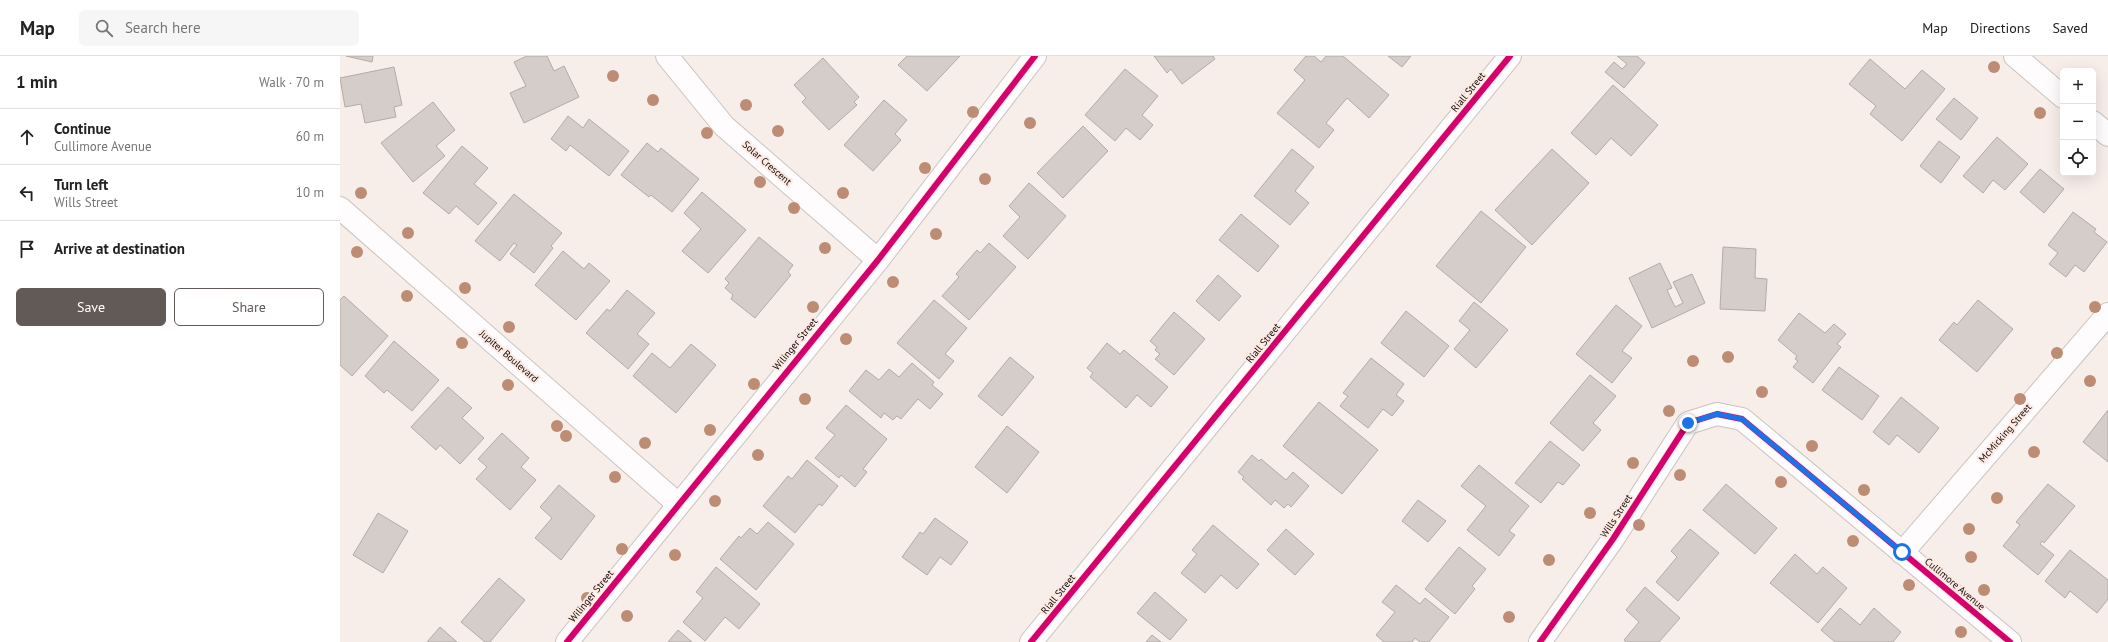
<!DOCTYPE html>
<html lang="en">
<head>
<meta charset="utf-8">
<style>
  :root { --surface:#fff; --page:#f6f6f6; --text:#222; --muted:#767676; --line:#e0e0e0; --accent:#625a57 }
  body { margin:0; font-family:"PT Sans",sans-serif; background:var(--page); color:var(--text) }
  .controls { position:absolute; right:12px; top:12px; display:grid; overflow:hidden; border-radius:6px; box-shadow:0 4px 16px #0002 }
  .controls button { width:36px; height:36px; display:grid; place-items:center; padding:0; border:0; border-bottom:1px solid var(--line); background:var(--surface); color:var(--text); font:20px sans-serif }
  .stop { position:absolute; width:12px; height:12px; margin:-9px; border:3px solid #1a73e8; border-radius:50%; background:#fff }
  .stop.end { background:#1a73e8; border-color:#fff; box-shadow:0 1px 4px #0008 }
  .list { margin:0; padding:0; list-style:none }
  h2 { display:flex; justify-content:space-between; align-items:center; height:52px; margin:0; padding:0 16px; font-size:17px }
  h2 small { font-size:13px; font-weight:400; color:var(--muted) }
  .list li { display:grid; grid-template-columns:26px 1fr auto; gap:12px; align-items:center; box-sizing:border-box; height:56px; padding:0 16px; border-top:1px solid var(--line) }
  .list b { display:block; font-size:15px; white-space:nowrap }
  .list p { margin:0; font-size:13px; white-space:nowrap; color:var(--muted) }
  .list em { font-size:13px; font-style:normal; color:var(--muted) }
  .actions { display:flex; gap:8px; padding:12px 16px }
  .actions a { flex:1; padding:9px 0; border:1px solid var(--accent); border-radius:6px; text-align:center; font-size:14px; color:var(--accent) }
  .actions .main { background:var(--accent); color:#fff }
  .icon { flex:none; width:22px; height:22px; fill:none; stroke:currentColor; stroke-width:2; stroke-linecap:round; stroke-linejoin:round }
  .map { position:relative; flex:none; width:1768px; height:586px; overflow:hidden }
  header { display:flex; align-items:center; gap:24px; box-sizing:border-box; height:56px; padding:0 20px; background:var(--surface); border-bottom:1px solid var(--line) }
  header strong { font-size:19px }
  nav { display:flex; gap:22px; margin-inline-start:auto; font-size:14px }
  .search { width:280px; height:36px; background:var(--page); display:flex; align-items:center; gap:10px; box-sizing:border-box; padding:0 14px; border-radius:6px; color:var(--muted); font-size:15px }
  main { display:flex }
  aside { flex:1; background:var(--surface) }
  .map>svg:first-child { display:block }
  .building { fill:#d4cdc9; stroke:#b3aba8 }
  .lines { fill:none; stroke-linecap:round; stroke-linejoin:round }
  .minor-casing { stroke:#cac3bf; stroke-width:24 }
  .tertiary-casing { stroke:#cac3bf; stroke-width:24 }
  .minor { stroke:#fefcfc; stroke-width:22 }
  .tertiary { stroke:#fefcfc; stroke-width:22 }
  .cycleway-casing { stroke:#fdeae3; stroke-width:8 }
  .cycleway { stroke:#d6006c; stroke-width:6 }
  .tree { fill:#bc8c74 }
  .route { stroke:#1a73e8; stroke-width:5 }
  .labels { text-anchor:middle; dominant-baseline:central; stroke-width:4; stroke-linejoin:round; paint-order:stroke }
  .street-label { font-size:10px; fill:#110b09; stroke:#fdeae3 }
</style>
</head>
<body>
<header>
<strong>Map</strong>
<div class="search"><svg class="icon" aria-label="search" viewBox="0 0 24 24"><circle cx="10" cy="10" r="6"/><path d="M15 15l6 6"/></svg>Search here</div>
<nav><a>Map</a><a>Directions</a><a>Saved</a></nav>
</header>
<main>
<aside>
<h2>1 min<small>Walk · 70 m</small></h2>
<ul class="list">
<li><svg class="icon" aria-label="ahead" viewBox="0 0 24 24"><path d="M12 20V5M6 11l6-6 6 6"/></svg><div><b>Continue</b><p>Cullimore Avenue</p></div><em>60 m</em></li>
<li><svg class="icon" aria-label="left" viewBox="0 0 24 24"><path d="M17 20v-9H6M10 6l-5 5 5 5"/></svg><div><b>Turn left</b><p>Wills Street</p></div><em>10 m</em></li>
<li><svg class="icon" aria-label="arrive" viewBox="0 0 24 24"><path d="M6 21V4h12l-3 4 3 4H6"/></svg><div><b>Arrive at destination</b></div></li>
</ul>
<div class="actions"><a class="main">Save</a><a>Share</a></div>
</aside>
<div class="map">
<svg width="1768" height="586" viewBox="0 0 1768 586">
  <rect width="100%" height="100%" fill="#f7ede9"/>
  <path class="building" d="M6,0H33L32,6Z
    M187,0H207L214,15L224,10L239,41L184,67L170,37L186,30L174,6Z
    M567,0H620L587,35L558,9Z
    M814,0H873L875,3L842,28L831,13L827,17Z
    M966,0H974L981,6L986,0H1003L1049,39L1029,62L1007,42L986,67L994,74L979,92L937,57L965,24L954,14Z
    M1048,0H1071L1062,11Z
    M1277,0H1297L1305,7L1284,32L1265,16L1274,6L1282,13L1287,8Z
    M483,2L519,41L514,46L517,49L489,74L462,46L466,42L454,29Z
    M1530,3L1565,33L1582,14L1605,33L1562,85L1530,58L1536,50L1509,28Z
    M54,11L62,49L54,51L56,61L25,67L21,48L5,51L0,22Z
    M785,13L818,40L802,59L813,69L800,84L786,72L775,85L745,59Z
    M1273,29L1318,69L1291,100L1271,82L1256,99L1231,77Z
    M1614,42L1638,62L1621,84L1596,63Z
    M544,44L567,64L555,78L561,84L533,115L504,89Z
    M93,46L115,74L96,90L105,100L73,126L41,87Z
    M228,60L243,72L249,63L289,95L269,120L230,89L226,95L211,83Z
    M743,70L768,95L723,142L697,117Z
    M1657,81L1688,108L1665,134L1653,124L1643,137L1623,120Z
    M1599,85L1620,101L1601,127L1580,110Z
    M307,87L318,96L321,92L359,123L332,156L311,139L309,141L281,119Z
    M122,90L148,112L134,128L157,147L138,169L116,150L109,158L83,137Z
    M952,93L974,111L955,135L969,147L950,169L914,140Z
    M1212,93L1249,127L1192,189L1155,154Z
    M1700,113L1724,133L1704,157L1680,136Z
    M689,127L726,160L688,203L663,180L680,161L669,150Z
    M362,136L406,174L368,217L342,195L361,173L344,157Z
    M174,138L222,177L211,190L213,192L194,217L170,198L177,189L174,187L160,205L135,185Z
    M1141,155L1186,191L1141,247L1096,210Z
    M1733,156L1756,173L1754,176L1767,186L1744,216L1735,209L1726,221L1709,208L1718,197L1708,189Z
    M901,158L939,190L918,216L879,184Z
    M419,181L453,209L448,216L451,219L415,262L391,243L393,239L385,232L389,227L385,223Z
    M649,187L676,211L629,264L602,240L619,221L616,218L637,194L640,197Z
    M1383,191L1416,193L1415,222L1427,223L1425,255L1380,253Z
    M223,195L244,213L249,207L270,225L236,264L195,229Z
    M1320,207L1332,232L1327,234L1335,251L1343,247L1333,226L1352,218L1365,247L1312,272L1289,222Z
    M878,219L901,240L879,265L856,245Z
    M287,234L315,257L297,278L309,288L288,313L246,277L267,253L270,255Z
    M4,240L48,280L12,320L0,309V244Z
    M594,244L627,272L605,298L614,305L599,323L557,287Z
    M1638,244L1673,273L1637,316L1599,284L1614,266L1617,269Z
    M1134,246L1168,274L1136,312L1114,293L1130,274L1119,265Z
    M1276,249L1302,270L1282,295L1292,302L1272,327L1236,298Z
    M1066,255L1109,290L1084,321L1041,287Z
    M834,256L865,283L834,319L815,303L820,298L815,294L817,291L810,285Z
    M1459,257L1485,277L1494,268L1506,278L1497,288L1501,291L1473,327L1453,311L1458,305L1455,303L1457,300L1438,284Z
    M54,285L99,324L72,355L47,334L44,337L25,320Z
    M767,287L780,298L784,294L828,331L811,351L797,339L786,352L750,321L753,317L747,312Z
    M351,288L376,309L336,357L293,320L312,297L330,312Z
    M670,301L694,321L662,360L638,340Z
    M1031,302L1064,328L1056,339L1064,345L1052,360L1043,353L1028,372L1000,350L1008,340L1003,337Z
    M572,307L594,326L592,329L603,338L590,353L578,343L561,363L557,360L553,364L544,357L541,362L509,335L526,314L539,324L549,313L559,321Z
    M1499,311L1539,340L1522,364L1482,334Z
    M1250,319L1276,340L1253,367L1261,374L1243,395L1210,367Z
    M108,331L132,352L122,362L144,382L120,408L100,389L96,394L71,371Z
    M1561,341L1599,372L1579,397L1557,379L1549,389L1533,376Z
    M979,346L1038,394L1002,438L943,390Z
    M506,349L547,383L523,413L527,416L515,431L501,419L499,422L475,402L495,379L486,372Z
    M1768,354V406L1743,386Z
    M667,370L699,396L667,437L635,411Z
    M162,377L189,402L181,411L196,424L170,454L136,423L147,411L138,403Z
    M1210,385L1240,409L1223,429L1218,426L1201,447L1175,427Z
    M912,399L919,405L921,403L946,424L953,416L969,430L951,451L948,448L944,452L935,444L931,449L902,423L904,421L898,416Z
    M467,404L498,430L482,450L479,448L455,477L423,450L448,420L452,423Z
    M1139,409L1189,450L1169,475L1175,479L1159,500L1127,474L1146,450L1121,430Z
    M1386,428L1437,472L1415,498L1363,454Z
    M1708,428L1735,450L1704,487L1702,485L1700,488L1714,499L1698,519L1663,490L1680,469L1676,466Z
    M219,429L255,460L221,504L195,482L212,462L200,451Z
    M1078,444L1106,465L1088,486L1062,465Z
    M38,457L68,475L43,517L13,499Z
    M595,462L628,486L611,509L600,501L587,519L562,501L580,476L583,478Z
    M428,466L454,488L416,534L380,503L399,480L401,482L410,472L417,478Z
    M873,469L919,508L897,533L881,519L865,537L841,517L857,498L852,494Z
    M946,473L974,498L955,519L927,494Z
    M1350,473L1379,497L1338,545L1316,526L1337,501L1331,495Z
    M1119,491L1146,513L1132,530L1135,533L1115,558L1085,533Z
    M1730,494L1768,524V543L1757,557L1730,535L1725,542L1705,525Z
    M1455,498L1477,518L1483,511L1507,532L1478,567L1430,527Z
    M376,511L420,548L399,573L385,561L365,585L343,566L363,542L356,536Z
    M159,522L185,544L150,586H145L121,566Z
    M1056,529L1080,548L1085,542L1109,561L1089,586H1080L1075,582L1072,586H1044L1036,579L1055,556L1042,546Z
    M1305,531L1340,562L1319,586H1286L1284,584L1299,566L1286,554Z
    M815,536L847,564L830,584L797,557Z
    M1500,552L1520,569L1534,552L1561,576L1553,586H1495L1481,574Z
    M100,571L117,586H87Z
    M338,574L352,586H328Z
    M812,579L821,586H806Z"/>
  <g class="lines">
    <g class="minor-casing">
      <path id="minor" d="M327,0L384,70L538,204
        M1675,0L1723,41
        M1753,66L1768,79
        M0,152L338,448
        M1562,497L1768,258
        M227,586L538,204L695,0
        M1200,586L1273,483L1348,367L1377,358L1402,363L1670,586"/>
    </g>
    <g class="tertiary-casing">
      <path id="tertiary" d="M691,586L1170,0"/>
    </g>
    <use href="#minor" class="minor"/>
    <use href="#tertiary" class="tertiary"/>
    <g class="cycleway-casing">
      <path id="cycleway" d="M227,586L538,204L695,0
        M691,586L1170,0
        M1200,586L1273,483L1348,367L1377,358L1402,363L1670,586"/>
    </g>
    <use href="#cycleway" class="cycleway"/>
  </g>
  <g class="tree">
    <circle cx="1654" cy="11" r="6"/>
    <circle cx="273" cy="20" r="6"/>
    <circle cx="313" cy="44" r="6"/>
    <circle cx="406" cy="49" r="6"/>
    <circle cx="633" cy="56" r="6"/>
    <circle cx="1700" cy="57" r="6"/>
    <circle cx="690" cy="67" r="6"/>
    <circle cx="438" cy="75" r="6"/>
    <circle cx="367" cy="77" r="6"/>
    <circle cx="585" cy="112" r="6"/>
    <circle cx="645" cy="123" r="6"/>
    <circle cx="420" cy="126" r="6"/>
    <circle cx="21" cy="137" r="6"/>
    <circle cx="503" cy="137" r="6"/>
    <circle cx="454" cy="152" r="6"/>
    <circle cx="68" cy="177" r="6"/>
    <circle cx="596" cy="178" r="6"/>
    <circle cx="485" cy="192" r="6"/>
    <circle cx="17" cy="196" r="6"/>
    <circle cx="553" cy="226" r="6"/>
    <circle cx="125" cy="232" r="6"/>
    <circle cx="67" cy="240" r="6"/>
    <circle cx="473" cy="251" r="6"/>
    <circle cx="1755" cy="251" r="6"/>
    <circle cx="169" cy="271" r="6"/>
    <circle cx="506" cy="283" r="6"/>
    <circle cx="122" cy="287" r="6"/>
    <circle cx="1717" cy="297" r="6"/>
    <circle cx="1388" cy="301" r="6"/>
    <circle cx="1353" cy="305" r="6"/>
    <circle cx="1750" cy="325" r="6"/>
    <circle cx="414" cy="328" r="6"/>
    <circle cx="168" cy="329" r="6"/>
    <circle cx="1422" cy="336" r="6"/>
    <circle cx="465" cy="343" r="6"/>
    <circle cx="1680" cy="343" r="6"/>
    <circle cx="1329" cy="355" r="6"/>
    <circle cx="217" cy="370" r="6"/>
    <circle cx="370" cy="374" r="6"/>
    <circle cx="226" cy="380" r="6"/>
    <circle cx="305" cy="387" r="6"/>
    <circle cx="1472" cy="390" r="6"/>
    <circle cx="1694" cy="396" r="6"/>
    <circle cx="418" cy="399" r="6"/>
    <circle cx="1293" cy="407" r="6"/>
    <circle cx="1340" cy="419" r="6"/>
    <circle cx="275" cy="421" r="6"/>
    <circle cx="1441" cy="426" r="6"/>
    <circle cx="1524" cy="434" r="6"/>
    <circle cx="1657" cy="442" r="6"/>
    <circle cx="375" cy="445" r="6"/>
    <circle cx="1250" cy="457" r="6"/>
    <circle cx="1299" cy="469" r="6"/>
    <circle cx="1629" cy="473" r="6"/>
    <circle cx="1513" cy="485" r="6"/>
    <circle cx="282" cy="493" r="6"/>
    <circle cx="335" cy="499" r="6"/>
    <circle cx="1631" cy="501" r="6"/>
    <circle cx="1209" cy="504" r="6"/>
    <circle cx="1569" cy="529" r="6"/>
    <circle cx="1644" cy="534" r="6"/>
    <circle cx="247" cy="542" r="6"/>
    <circle cx="287" cy="560" r="6"/>
    <circle cx="1169" cy="561" r="6"/>
    <circle cx="1621" cy="576" r="6"/>
  </g>
  <g class="lines">
    <path class="route" d="M1348,367L1377,358L1402,363L1562,496"/>
  </g>
  <g class="labels">
    <g class="street-label">
      <text transform="translate(1128 36) rotate(-51)">Riall Street</text>
      <text transform="translate(427 107) rotate(41)">Solar Crescent</text>
      <text transform="translate(923 287) rotate(-51)">Riall Street</text>
      <text transform="translate(455 288) rotate(-51)">Wilinger Street</text>
      <text transform="translate(169 300) rotate(41)">Jupiter Boulevard</text>
      <text transform="translate(1665 377) rotate(-49)">McMicking Street</text>
      <text transform="translate(1276 460) rotate(-57)">Wills Street</text>
      <text transform="translate(1615 528) rotate(40)">Cullimore Avenue</text>
      <text transform="translate(718 538) rotate(-51)">Riall Street</text>
      <text transform="translate(251 540) rotate(-51)">Wilinger Street</text>
    </g>
  </g>
</svg>
<div class="controls">
<button>+</button>
<button>−</button>
<button><svg class="icon" aria-label="locate" viewBox="0 0 24 24"><circle cx="12" cy="12" r="6"/><path d="M12 2v4M12 18v4M2 12h4M18 12h4"/></svg></button>
</div>
<div class="stop" style="left:1562px;top:496px"></div>
<div class="stop end" style="left:1348px;top:367px"></div>
</div>
</main>
</body>
</html>
